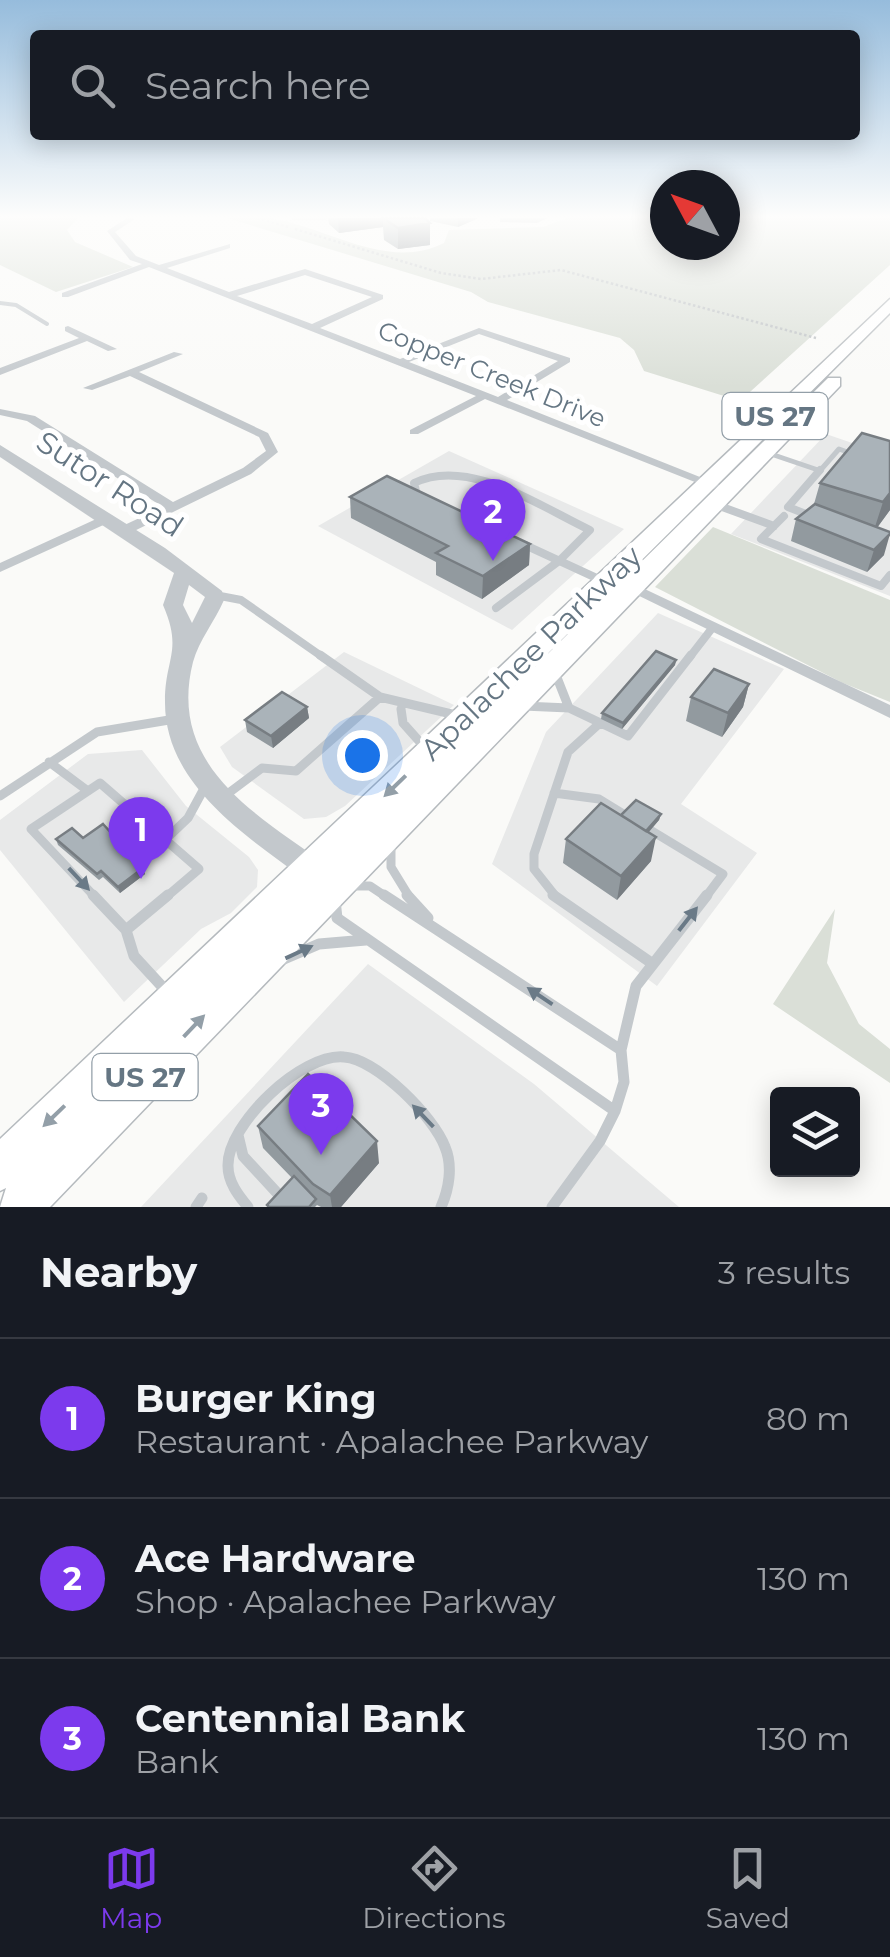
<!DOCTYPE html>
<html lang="en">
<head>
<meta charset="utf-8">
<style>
  :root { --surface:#171b24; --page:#20242c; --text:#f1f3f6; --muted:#9ea1a6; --line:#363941; --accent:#7c3aed }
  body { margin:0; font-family:Montserrat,sans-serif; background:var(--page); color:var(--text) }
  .controls { position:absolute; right:30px; bottom:30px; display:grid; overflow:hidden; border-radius:10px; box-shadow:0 5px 25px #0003 }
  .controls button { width:90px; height:90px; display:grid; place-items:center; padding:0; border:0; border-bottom:2px solid var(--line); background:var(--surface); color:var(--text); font:50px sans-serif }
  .compass { position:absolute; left:650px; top:170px; width:90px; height:90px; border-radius:50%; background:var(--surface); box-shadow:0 5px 25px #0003; rotate:311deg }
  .you { position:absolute; left:362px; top:755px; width:35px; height:35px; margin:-25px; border:8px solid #fff; border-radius:50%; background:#1a73e8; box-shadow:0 0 0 15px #1a73e833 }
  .badge { display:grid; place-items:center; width:65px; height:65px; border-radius:50%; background:var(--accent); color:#fff; font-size:32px; font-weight:700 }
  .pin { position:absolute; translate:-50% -82px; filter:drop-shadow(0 2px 5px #0008) }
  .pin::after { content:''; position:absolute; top:52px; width:35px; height:30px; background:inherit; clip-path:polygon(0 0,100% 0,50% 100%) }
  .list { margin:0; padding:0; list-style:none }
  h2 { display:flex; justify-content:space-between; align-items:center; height:130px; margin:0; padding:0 40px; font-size:42px }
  h2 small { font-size:32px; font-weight:400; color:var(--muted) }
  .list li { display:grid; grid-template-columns:65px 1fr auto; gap:30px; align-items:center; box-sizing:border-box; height:160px; padding:0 40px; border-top:2px solid var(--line) }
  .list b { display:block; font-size:38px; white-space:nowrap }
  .list p { margin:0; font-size:32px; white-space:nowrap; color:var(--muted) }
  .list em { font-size:32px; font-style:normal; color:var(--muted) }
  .icon { flex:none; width:55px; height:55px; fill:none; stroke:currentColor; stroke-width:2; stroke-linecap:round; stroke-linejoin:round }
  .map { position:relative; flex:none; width:890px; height:1207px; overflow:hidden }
  .search { position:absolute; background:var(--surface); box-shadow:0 5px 25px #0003; left:30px; right:30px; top:30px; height:110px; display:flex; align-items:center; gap:25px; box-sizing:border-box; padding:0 35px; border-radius:10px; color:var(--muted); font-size:38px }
  .sheet { height:610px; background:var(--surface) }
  nav { display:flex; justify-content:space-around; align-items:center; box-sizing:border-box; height:140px; border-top:2px solid var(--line); background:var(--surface); font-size:28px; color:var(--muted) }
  nav a { display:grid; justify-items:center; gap:5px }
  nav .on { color:var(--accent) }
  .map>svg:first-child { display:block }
  .built { fill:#e8e9e9 }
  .green { fill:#dadfd7 }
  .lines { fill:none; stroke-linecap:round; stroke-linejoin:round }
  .primary-casing { stroke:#b5babe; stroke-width:3 }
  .path { stroke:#bbbfc2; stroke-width:2.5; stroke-dasharray:2.5 2.5; stroke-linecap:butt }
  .service-far4 { stroke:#c3c8cc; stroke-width:4 }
  .service-far3 { stroke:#c3c8cc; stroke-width:5 }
  .service-far2 { stroke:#c3c8cc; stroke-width:8 }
  .service-far1 { stroke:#c3c8cc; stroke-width:9 }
  .service { stroke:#c3c8cc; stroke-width:11 }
  .minor { fill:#c3c8cc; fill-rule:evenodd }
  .tertiary { fill:#c3c8cc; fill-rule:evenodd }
  .primary { fill:#fff; fill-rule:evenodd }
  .wall { fill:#929a9f }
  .shaded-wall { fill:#777d82 }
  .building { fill:#aab3b9; stroke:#777d82; stroke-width:2.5 }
  .oneway { fill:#939fa8 }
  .oneway2 { fill:#6a7a87 }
  .labels { text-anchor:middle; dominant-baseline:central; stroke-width:10; stroke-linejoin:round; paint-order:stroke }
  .far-street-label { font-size:25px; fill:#657683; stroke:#fff }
  .shield { fill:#fff; stroke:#939fa8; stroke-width:2.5 }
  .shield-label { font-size:28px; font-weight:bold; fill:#657683 }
  .street-label { font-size:30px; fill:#657683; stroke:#fff }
</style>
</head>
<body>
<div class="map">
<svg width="890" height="1207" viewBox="0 0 890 1207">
  <rect width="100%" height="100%" fill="#fafaf8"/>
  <path class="built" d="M826,434L890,456V596L731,534Z
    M449,451L624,529L512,630L318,526Z
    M658,613L784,669L681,804L757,853L657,986L492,864L546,732Z
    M344,652L454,705L345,806L326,817L304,819L232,767L220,747Z
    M142,750L186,806L249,857L258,870L257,887L231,913L201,929L124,1002L0,850V820L88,754Z
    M368,964L534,1084L679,1207H141Z"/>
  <path class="green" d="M0,218H78L67,230L75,242L133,267L56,292L0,265Z
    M227,218C242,218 260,216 275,219C330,229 389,271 444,243L449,230L543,227L567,218H665V245H725V218H890V265L740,401L644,371L634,350L620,338L488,302L471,292Z
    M713,527L890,600V702L843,683L655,587Z
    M835,909L827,963L859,1024L890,1049V1083L773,1004Z"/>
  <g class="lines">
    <g class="primary-casing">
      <path id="primary" d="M890,299V313L502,699L828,378H840V386L50,1207H0L6,1188L0,1191V1139Z"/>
    </g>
    <path class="path" d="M257,218L288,227
      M295,229L441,273L481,279L561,270L816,338"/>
    <path class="service-far4" d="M293,218H325
      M0,303L16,305L47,324"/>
    <path class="service-far3" d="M768,453L821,471
      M818,473L839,449L853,454"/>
    <path class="service-far2" d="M417,495L414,483C468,456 541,507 590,530L559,561L496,608
      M714,504L774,526
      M784,516L761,539L881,586L890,575
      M811,516L788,507L820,470
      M525,545L603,581
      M215,595L241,600L324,658
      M689,658L713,627"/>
    <path class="service-far1" d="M320,655L380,697
      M554,670L569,708
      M523,706L569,708L628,736L691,655
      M401,709L403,723L427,750
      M49,762L88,791
      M554,793L599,799L630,818
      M226,795L262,768L296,771L380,697L460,716
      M0,796L97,732L175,719
      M642,825L723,874L705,898
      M165,840L188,818L207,783
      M391,846V867L410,898
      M349,886H370L388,898
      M96,898L31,829L100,783L199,869L165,898
      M557,898L534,869V854L568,752L600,723"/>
    <path class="service" d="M93,895L126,930
      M384,895L621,1050
      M407,895L428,918
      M553,895L653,964
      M335,900L337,918L615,1111
      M126,930L134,956L168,993
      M126,930L168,895
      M284,959L319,944L366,940
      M238,1135L243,1156L290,1207
      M196,1207L202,1198
      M248,1207C238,1195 228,1182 228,1166C227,1124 302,1053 344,1057C377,1059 434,1117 445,1147C453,1166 449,1189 441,1207
      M552,1207L600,1141L615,1111L624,1082L621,1050L636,986L707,895"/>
    <path class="minor" d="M127,218L135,219L115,232L136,256L159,265L230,244V248L167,268L229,292L305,269L383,295V299L320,328L400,359L479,328L570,358V362L507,400L720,485L714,489L710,488L485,399L418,434H410V430L476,396L149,267L68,297H62V293L142,264L130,260L107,231ZM305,275L372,297L312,324L237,296ZM479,334L558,361L498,397L409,362Z
      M68,326L117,349L108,351L87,341L0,375V368L79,338L65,331V327Z
      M174,352L183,354L139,372L268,433L278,452L251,474L128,534H118L116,531L118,528L163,507L27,421L0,415V409L35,416L173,502L243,468L266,451L259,437L130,376L92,390L83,388Z
      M105,515L110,516L112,519L110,522L0,572V563Z
      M632,583L890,705V718L627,590L625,587Z"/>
    <path class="tertiary" d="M0,445L165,548L222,591L224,600C215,621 199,640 193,662C167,765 255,814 327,865L331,873L327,881L317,884L307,881C248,837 164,785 165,701C165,658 183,651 163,605L174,573L0,457ZM189,585L205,597L192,623L183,605Z"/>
    <use href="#primary" class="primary"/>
  </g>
  <path class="wall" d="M328,218H425L430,245L398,249L384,240L383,227L339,233L329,224Z
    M430,218H477L458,227L430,221Z
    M500,218H548L537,223L500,222Z
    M890,441V510L877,528L884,555L867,572L791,541L796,519L814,504L820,483Z
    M350,497L530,544L529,565L482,599L436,575V562L351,518Z
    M676,660L675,665L622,729L601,719L602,713Z
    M749,684L743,707L722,737L686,721L691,697Z
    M307,707L309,718L273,748L247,732L245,720Z
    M661,814L659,820L649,832L651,861L617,900L563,863L566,839Z
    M83,838L145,874L120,893L103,877L99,880L58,845L56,839Z
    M258,1126L379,1163L341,1207H321L317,1205L315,1207H268L267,1205L292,1178L263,1148Z"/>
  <path class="shaded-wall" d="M338,218H383V227L339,233Z
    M458,218H477V219L458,227Z
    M430,223V245L398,249V228Z
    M890,493V510L873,533L883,502Z
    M890,534L884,555L867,572L874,550Z
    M530,544L529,565L482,599L483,576Z
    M676,660L675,665L622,729L623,723Z
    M749,684L743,707L722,737L728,713Z
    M307,707L309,718L273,748L271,736Z
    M661,814L659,820L633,850L635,844Z
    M656,837L651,861L617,900L621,876Z
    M143,868L145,874L120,893L118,887Z
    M377,1141L379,1163L341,1207H332L330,1195Z"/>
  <path class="building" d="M383,218H425L430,223L398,228Z
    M862,433L890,441V493L883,502L820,483Z
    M387,476L530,544L483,576L436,553L448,546L350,497Z
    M815,504L890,532V534L874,550L796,519Z
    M656,651L676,660L623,723L602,713Z
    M714,669L749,684L728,713L691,697Z
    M282,692L307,707L271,736L245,720Z
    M636,800L661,814L646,831L621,815Z
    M601,803L656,837L621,876L566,839Z
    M103,824L143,868L118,887L101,871L97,874L56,839L72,828L83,838Z
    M308,1074L377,1141L330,1195L313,1184L258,1126Z
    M294,1176L316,1199L309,1207H269L267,1205Z"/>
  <defs><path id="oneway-solid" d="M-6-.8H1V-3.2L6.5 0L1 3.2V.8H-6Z" transform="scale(2.5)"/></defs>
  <g class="oneway">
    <use href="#oneway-solid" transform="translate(395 786) rotate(136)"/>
    <use href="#oneway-solid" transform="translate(194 1026) rotate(-46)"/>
    <use href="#oneway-solid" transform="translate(54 1116) rotate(136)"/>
  </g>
  <g class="oneway2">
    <use href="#oneway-solid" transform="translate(79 879) rotate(47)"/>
    <use href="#oneway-solid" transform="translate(688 919) rotate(-52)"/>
    <use href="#oneway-solid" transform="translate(299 952) rotate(-25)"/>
    <use href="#oneway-solid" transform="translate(540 996) rotate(-146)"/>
    <use href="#oneway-solid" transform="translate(423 1116) rotate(-134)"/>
  </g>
  <linearGradient id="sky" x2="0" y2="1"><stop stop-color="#96bcdc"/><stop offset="0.56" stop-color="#fdfdfc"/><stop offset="1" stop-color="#fdfdfc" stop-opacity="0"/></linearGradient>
  <rect width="890" height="387" fill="url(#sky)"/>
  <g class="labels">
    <g class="far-street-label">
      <text transform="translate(492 374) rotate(22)">Copper Creek Drive</text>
    </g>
    <g class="shield">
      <rect x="722.5" y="393" width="105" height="46" rx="8"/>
      <rect x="92.5" y="1054" width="105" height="46" rx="8"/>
    </g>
    <g class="shield-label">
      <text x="775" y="416">US 27</text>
      <text x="145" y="1077">US 27</text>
    </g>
    <g class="street-label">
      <text transform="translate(110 484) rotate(33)">Sutor Road</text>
      <text transform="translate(531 653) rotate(-44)">Apalachee Parkway</text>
    </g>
  </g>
</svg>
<div class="controls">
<button><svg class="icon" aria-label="layers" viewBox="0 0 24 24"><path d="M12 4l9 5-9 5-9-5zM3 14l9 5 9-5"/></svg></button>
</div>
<svg class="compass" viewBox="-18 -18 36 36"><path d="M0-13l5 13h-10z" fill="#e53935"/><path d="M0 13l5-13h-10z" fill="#9ea1a6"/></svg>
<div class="you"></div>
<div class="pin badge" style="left:141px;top:879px">1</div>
<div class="pin badge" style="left:493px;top:561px">2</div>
<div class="pin badge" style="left:321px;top:1155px">3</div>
<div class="search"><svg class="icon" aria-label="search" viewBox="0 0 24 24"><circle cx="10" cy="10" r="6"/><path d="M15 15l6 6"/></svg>Search here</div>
</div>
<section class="sheet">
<h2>Nearby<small>3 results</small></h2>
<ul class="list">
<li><span class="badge">1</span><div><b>Burger King</b><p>Restaurant · Apalachee Parkway</p></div><em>80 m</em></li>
<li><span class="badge">2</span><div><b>Ace Hardware</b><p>Shop · Apalachee Parkway</p></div><em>130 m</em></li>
<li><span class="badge">3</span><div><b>Centennial Bank</b><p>Bank</p></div><em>130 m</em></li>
</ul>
</section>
<nav>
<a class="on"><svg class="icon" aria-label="map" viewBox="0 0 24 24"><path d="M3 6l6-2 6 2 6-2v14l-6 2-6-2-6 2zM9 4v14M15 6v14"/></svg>Map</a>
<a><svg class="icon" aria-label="directions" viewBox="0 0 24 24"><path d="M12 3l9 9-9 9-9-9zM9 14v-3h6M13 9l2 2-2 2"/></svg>Directions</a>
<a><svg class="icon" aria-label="saved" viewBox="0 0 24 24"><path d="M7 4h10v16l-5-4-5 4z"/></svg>Saved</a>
</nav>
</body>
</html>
